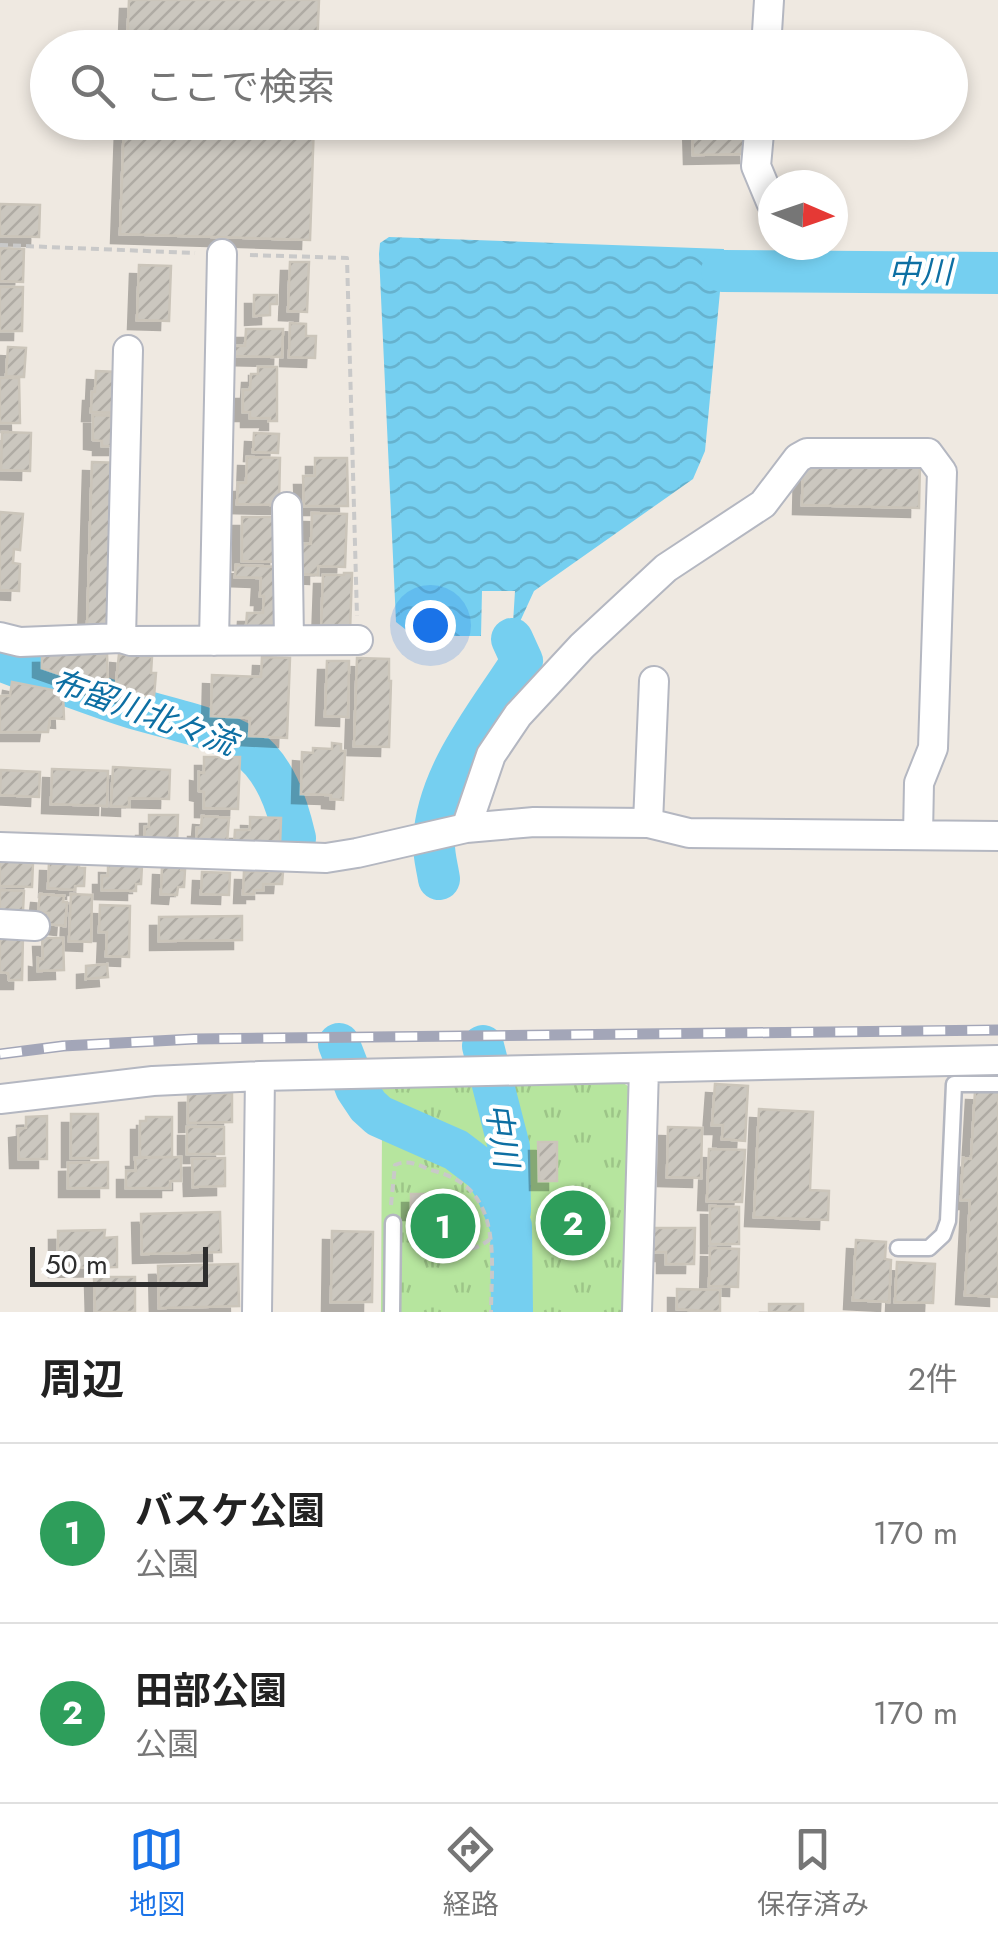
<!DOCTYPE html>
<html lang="ja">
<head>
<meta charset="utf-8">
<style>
  :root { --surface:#fff; --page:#f2f2f2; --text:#222; --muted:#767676; --line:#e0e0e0; --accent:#1a73e8 }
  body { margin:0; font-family:Jost,"Noto Sans JP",sans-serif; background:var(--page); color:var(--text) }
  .compass { position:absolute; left:758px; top:170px; width:90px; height:90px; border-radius:50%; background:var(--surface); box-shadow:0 5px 15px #0003; rotate:92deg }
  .scale { position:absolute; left:30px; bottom:25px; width:178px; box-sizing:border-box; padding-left:10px; border:5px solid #2e2e2e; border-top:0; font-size:28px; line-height:35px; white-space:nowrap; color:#2e2e2e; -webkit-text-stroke:8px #fff; paint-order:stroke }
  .you { position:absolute; left:430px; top:625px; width:35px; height:35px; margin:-25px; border:8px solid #fff; border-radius:50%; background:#1a73e8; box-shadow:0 0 0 15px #1a73e833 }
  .badge { display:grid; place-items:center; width:65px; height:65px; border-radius:50%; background:var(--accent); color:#fff; font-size:32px; font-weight:700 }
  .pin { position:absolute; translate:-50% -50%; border:5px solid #fff; box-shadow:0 2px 10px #0006 }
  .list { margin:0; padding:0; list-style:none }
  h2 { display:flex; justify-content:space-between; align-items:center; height:130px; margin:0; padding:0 40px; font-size:42px }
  h2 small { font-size:32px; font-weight:400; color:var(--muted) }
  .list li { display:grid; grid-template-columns:65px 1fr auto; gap:30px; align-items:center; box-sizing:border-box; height:180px; padding:0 40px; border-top:2px solid var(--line) }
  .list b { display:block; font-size:38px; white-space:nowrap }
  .list p { margin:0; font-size:32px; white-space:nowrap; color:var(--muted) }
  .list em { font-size:32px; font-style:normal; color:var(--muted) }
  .icon { flex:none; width:55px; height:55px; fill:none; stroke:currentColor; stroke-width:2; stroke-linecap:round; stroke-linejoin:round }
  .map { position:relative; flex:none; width:998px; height:1312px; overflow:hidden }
  .search { position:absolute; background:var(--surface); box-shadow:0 5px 15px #0003; left:30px; right:30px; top:30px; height:110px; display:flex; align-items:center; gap:25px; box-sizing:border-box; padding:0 35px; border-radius:55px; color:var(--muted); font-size:38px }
  .sheet { height:490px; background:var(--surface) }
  nav { display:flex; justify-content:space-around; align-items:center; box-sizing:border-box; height:140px; border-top:2px solid var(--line); background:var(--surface); font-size:28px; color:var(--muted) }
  nav a { display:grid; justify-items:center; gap:5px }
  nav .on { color:var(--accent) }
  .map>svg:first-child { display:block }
  .park { fill:url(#park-tufts) }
  .water { fill:url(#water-waves) }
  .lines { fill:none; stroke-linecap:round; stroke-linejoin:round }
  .river { stroke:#75cff0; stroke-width:42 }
  .building { fill:url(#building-hatch); stroke:#cbc5ba; stroke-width:2.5; filter:url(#shadow) }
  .service-casing { stroke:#b4b7c1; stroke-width:19 }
  .minor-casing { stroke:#b4b7c1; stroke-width:32 }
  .path { stroke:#c9c9c9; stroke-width:4; stroke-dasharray:8 5; stroke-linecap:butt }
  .service { stroke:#fff; stroke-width:14 }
  .minor { stroke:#fff; stroke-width:28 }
  .rail-casing { stroke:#a3a6b8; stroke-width:11 }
  .rail { stroke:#fff; stroke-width:8; stroke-dasharray:22; stroke-linecap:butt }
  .labels { text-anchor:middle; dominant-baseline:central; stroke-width:8; stroke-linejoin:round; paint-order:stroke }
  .water-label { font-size:32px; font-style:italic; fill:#0d6fa3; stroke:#fff }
</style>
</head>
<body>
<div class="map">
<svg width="998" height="1312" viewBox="0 0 998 1312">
  <defs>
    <pattern id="park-tufts" width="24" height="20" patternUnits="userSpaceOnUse" patternTransform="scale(2.5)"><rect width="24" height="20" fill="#b6e59e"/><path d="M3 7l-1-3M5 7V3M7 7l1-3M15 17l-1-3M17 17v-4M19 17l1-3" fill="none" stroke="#9dc588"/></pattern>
    <pattern id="water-waves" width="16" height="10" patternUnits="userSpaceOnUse" patternTransform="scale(2.5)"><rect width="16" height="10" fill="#75cff0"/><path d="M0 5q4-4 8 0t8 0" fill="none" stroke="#66b2ce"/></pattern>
    <pattern id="building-hatch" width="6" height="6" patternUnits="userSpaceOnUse" patternTransform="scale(2.5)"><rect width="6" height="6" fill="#cbc7bf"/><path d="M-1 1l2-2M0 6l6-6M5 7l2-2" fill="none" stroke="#afaba4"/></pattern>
    <filter id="shadow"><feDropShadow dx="-9" dy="9" stdDeviation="0" flood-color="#0004"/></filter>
  </defs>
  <rect width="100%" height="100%" fill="#efe9e1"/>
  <path class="park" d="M620,1081L631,1088L625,1312H520L516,1135L506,1083Z
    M488,1083L501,1140L506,1312H381L382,1126L364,1088Z"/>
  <path class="water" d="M389,237L724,249L705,451L693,479L534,591L512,639L515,591H482L481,636H414L396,622L379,254L380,243Z"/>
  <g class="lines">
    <path class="river" d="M722,271L998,273
      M0,660C43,676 86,693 130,707C159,716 222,729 245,746C275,767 287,804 295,838
      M439,879C437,866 433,853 434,840C438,773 487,716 522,661L512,639
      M339,1044L356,1088L368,1106L379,1116L456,1150L485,1172L496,1190L511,1226L512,1312
      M483,1046L509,1147L510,1211"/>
  </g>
  <path class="building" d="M129,0H319L317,48H127Z
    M124,122H314L310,240L120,234Z
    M692,122H748V154L693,155Z
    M0,204L40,205L39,237L0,236Z
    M0,248L24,249L23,282L0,281Z
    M290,262H309L307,312L288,311Z
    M139,265L171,266L169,321L137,320Z
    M0,287H23L22,331H0Z
    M254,295H277V304H270V315L254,316Z
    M290,323L306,324V336H316L315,358L289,357Z
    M246,329H283L282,357L234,356V346H245Z
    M8,347L26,348L24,377L6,376Z
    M258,367H277V421H269L270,418H250V412H243V390H250L251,374H258Z
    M96,371L119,372V413L91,412L92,392H95Z
    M0,378H19L20,423H0Z
    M93,415L118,416L117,446H102V441L93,440Z
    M2,432L31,433L30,471L1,470Z
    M254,433L279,434L278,453L253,452Z
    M247,457L280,458L279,505L237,504L238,483H246Z
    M315,458H347L348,506H304L303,476H315Z
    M803,460L920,463L919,508L802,505Z
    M92,462L121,463L117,629L87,628Z
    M0,512L23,514L20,550L14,549L13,563L20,564L19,591L0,590Z
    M312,513L347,514L345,567L318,566V575L300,574L301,544H311Z
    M242,517H279L278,562L242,561Z
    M236,565L279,567L277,628L246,627L247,613H263L264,596H260L261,578L235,577Z
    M344,573H352L350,633L321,632L323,575H344Z
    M107,653L108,691L42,668V654Z
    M119,654L152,657L151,673H156L154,697L115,693Z
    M262,657L290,658L287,738L249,736L250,718L211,716L212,675L261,677Z
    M357,658L389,659V681H391L389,747L354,746Z
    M327,661H349L348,717L325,716Z
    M12,682L63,692L64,719L50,718L48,732H0V696H10Z
    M332,743L341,744V751H345L343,800L331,799V795L301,794L302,752L313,753V748L332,749Z
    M204,757H240L238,809L204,808V792L199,791V772L204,773Z
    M113,767L170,770L169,799L129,798V807L111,806Z
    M52,769L108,771L107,806L51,804Z
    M1,770L40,772L39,797L0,795Z
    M149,815H178L177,845H144L145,827H149Z
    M202,816L229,818L227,843L196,841L197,828H201Z
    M250,817L281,818L280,847L234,845L235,830H250Z
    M0,861L33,863L32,887L0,886Z
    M49,862L79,863V868H85L84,886H75V890L48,888Z
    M108,864L142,865L141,884H136V891L102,890V876H108Z
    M162,866L182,867L181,870H185L184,887H178L177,895L161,894Z
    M244,871L283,872L282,884H263V890H254V894H243Z
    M202,872L230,873L229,895L201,894Z
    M0,890L24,891L23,911L0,910Z
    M40,894L64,896L63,902H67L65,926L48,924L49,913L38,912Z
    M71,894L92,895L91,942L69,941Z
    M100,905L130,906L129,957L106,956L107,932H99Z
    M242,916V940L159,941V917Z
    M0,936H23L22,980H9L8,973L0,972Z
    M42,938H63L64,970L38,971V958L43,959Z
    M107,964L108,977L86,979V966Z
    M715,1084L748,1086L745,1141L722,1139L723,1125H712Z
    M975,1091L998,1092V1297L965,1295L970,1200H961L963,1158L971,1159Z
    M232,1093V1122L188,1123V1094Z
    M759,1109L813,1112L810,1190L829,1191L828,1220L754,1217Z
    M71,1114H98V1158H71Z
    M47,1116V1159H19L18,1129L26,1128V1117Z
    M146,1117H172V1157H140V1121H146Z
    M187,1127H224V1154H187Z
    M668,1127L702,1128L701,1178L667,1177Z
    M538,1142H557V1181H539Z
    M709,1149L745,1150L742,1202L707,1201Z
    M181,1157V1181H170V1188H126V1171H136L135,1158Z
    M225,1158V1186L193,1187L192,1159Z
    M108,1162V1188H68V1163Z
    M411,1194H448V1211H411Z
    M710,1206L739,1207V1244H710Z
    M220,1212L221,1252L142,1254L141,1214Z
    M649,1228H695L694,1264H666V1252H649Z
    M105,1230L104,1238L117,1237V1267L58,1268V1231Z
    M332,1231L373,1232L372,1302H331Z
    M856,1240L886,1242L885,1259L891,1260L889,1302L853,1300Z
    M710,1248L739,1249L738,1287L709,1286Z
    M897,1262L935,1264L933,1303L895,1302Z
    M238,1264L239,1306L159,1308L158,1266Z
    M94,1277H135V1312H95Z
    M677,1289L720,1290V1312L677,1309Z
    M769,1304H803V1312H769Z"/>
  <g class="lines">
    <g class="service-casing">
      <path id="service" d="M898,1248H929L943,1235L948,1221L954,1084H998
        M392,1312L393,1223"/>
    </g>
    <g class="minor-casing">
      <path id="minor" d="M766,48L769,0
        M760,122L756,166L771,202
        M287,507L289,640
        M0,637L20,642L121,638L131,641L358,640
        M121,638L128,350
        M214,641L222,254
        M648,823L654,681
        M466,828L491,755L518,715L582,646L666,568L763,504L798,458L807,453H928L942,472L933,748L919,783L918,835
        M0,847L326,858L357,853L466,828L534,822L648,823L689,833L998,836
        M0,924L35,926
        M0,1099L153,1081L260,1076L998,1060
        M257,1312L260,1076
        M637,1312L644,1068"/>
    </g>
    <path class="path" d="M0,245L195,253
      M250,255L347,258L357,616
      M391,1205L395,1165C408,1159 418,1165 431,1170C438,1172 446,1174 453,1178C502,1202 491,1268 491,1312
      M411,1233C418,1238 424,1245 433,1247C451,1253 477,1252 491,1238"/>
    <use href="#service" class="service"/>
    <use href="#minor" class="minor"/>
    <g class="rail-casing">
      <path id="rail" d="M0,1054L63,1046L194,1039L998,1030"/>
    </g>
    <use href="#rail" class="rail"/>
  </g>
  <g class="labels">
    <g class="water-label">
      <text x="920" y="272">中川</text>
      <text transform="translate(144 712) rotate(20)">布留川北々流</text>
      <text transform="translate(502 1135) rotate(81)">中川</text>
    </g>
  </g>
</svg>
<svg class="compass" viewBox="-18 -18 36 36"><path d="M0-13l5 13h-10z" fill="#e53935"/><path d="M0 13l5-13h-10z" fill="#767676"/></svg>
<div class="scale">50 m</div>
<div class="you"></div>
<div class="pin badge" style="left:443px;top:1226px;background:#2e9e5b">1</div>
<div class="pin badge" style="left:573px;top:1223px;background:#2e9e5b">2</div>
<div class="search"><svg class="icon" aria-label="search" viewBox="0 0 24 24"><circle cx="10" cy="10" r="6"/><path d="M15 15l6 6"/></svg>ここで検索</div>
</div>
<section class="sheet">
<h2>周辺<small>2件</small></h2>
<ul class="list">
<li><span class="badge" style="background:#2e9e5b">1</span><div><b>バスケ公園</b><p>公園</p></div><em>170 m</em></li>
<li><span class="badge" style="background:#2e9e5b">2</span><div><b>田部公園</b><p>公園</p></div><em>170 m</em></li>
</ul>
</section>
<nav>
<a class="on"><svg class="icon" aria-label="map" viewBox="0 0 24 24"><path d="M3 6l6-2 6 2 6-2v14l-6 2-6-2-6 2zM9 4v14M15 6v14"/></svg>地図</a>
<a><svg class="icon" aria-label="directions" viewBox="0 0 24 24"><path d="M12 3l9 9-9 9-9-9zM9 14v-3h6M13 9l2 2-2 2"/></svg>経路</a>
<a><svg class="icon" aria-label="saved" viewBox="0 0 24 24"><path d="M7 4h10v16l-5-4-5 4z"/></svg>保存済み</a>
</nav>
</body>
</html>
